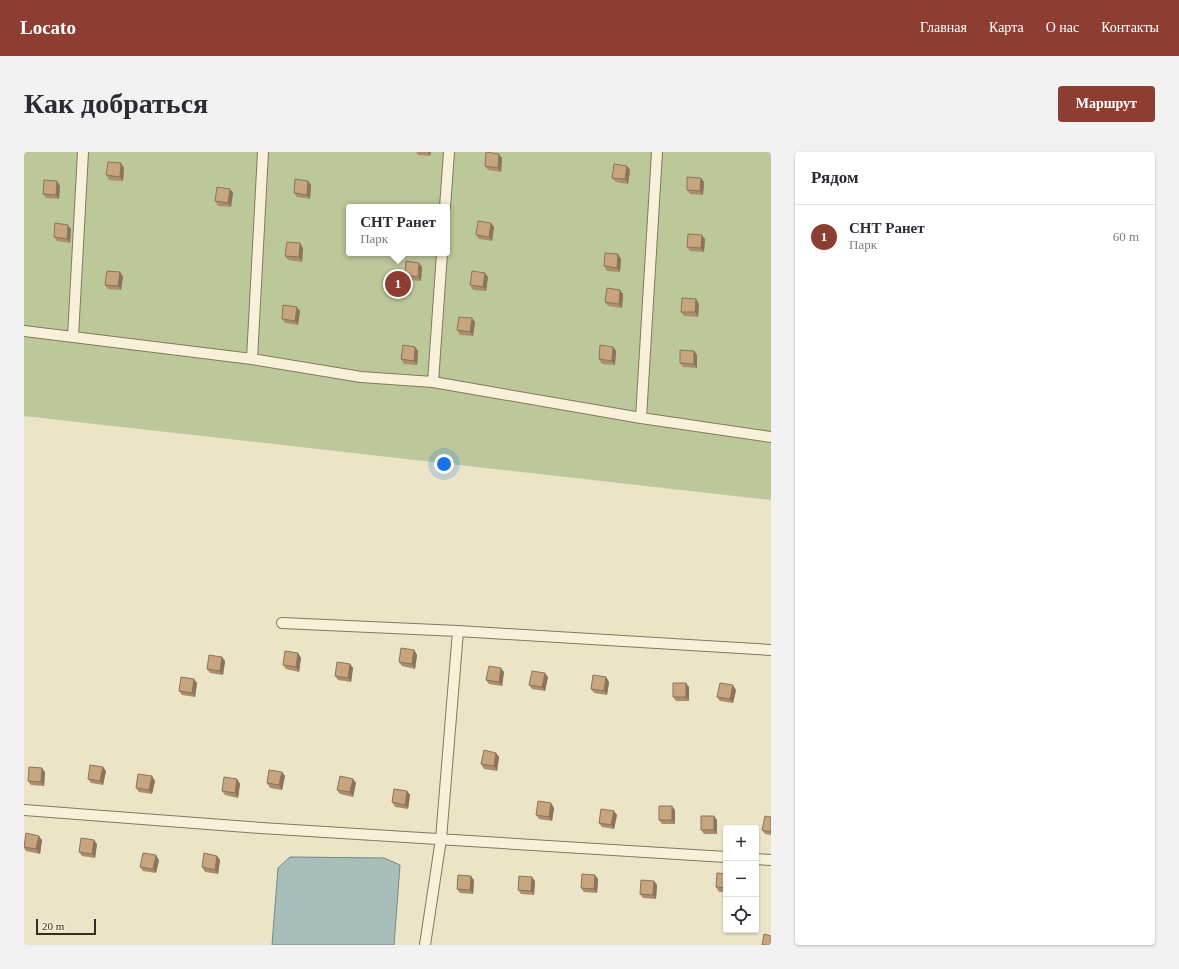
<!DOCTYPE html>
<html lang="ru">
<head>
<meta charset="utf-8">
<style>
  :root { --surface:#fff; --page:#f2f2f3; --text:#2b2b33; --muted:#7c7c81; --line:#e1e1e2; --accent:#8e3d32 }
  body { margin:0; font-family:"Times New Roman",serif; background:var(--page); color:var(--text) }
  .controls { position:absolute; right:12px; bottom:12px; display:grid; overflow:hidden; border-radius:4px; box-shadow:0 1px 3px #0004 }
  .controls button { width:36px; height:36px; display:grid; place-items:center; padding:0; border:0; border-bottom:1px solid var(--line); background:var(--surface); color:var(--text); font:20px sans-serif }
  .scale { position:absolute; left:12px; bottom:10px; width:60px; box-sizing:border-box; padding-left:4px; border:2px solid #362d20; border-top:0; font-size:11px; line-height:14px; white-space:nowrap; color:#362d20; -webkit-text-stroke:3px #f3eed5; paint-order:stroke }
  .you { position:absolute; left:420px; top:312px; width:14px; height:14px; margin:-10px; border:3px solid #fff; border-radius:50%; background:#1a73e8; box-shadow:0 0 0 6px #1a73e833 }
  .badge { display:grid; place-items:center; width:26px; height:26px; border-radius:50%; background:var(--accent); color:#fff; font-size:13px; font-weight:700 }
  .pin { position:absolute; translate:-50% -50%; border:2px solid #fff; box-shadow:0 1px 4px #0006 }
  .popup { position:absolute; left:322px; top:52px; width:104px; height:52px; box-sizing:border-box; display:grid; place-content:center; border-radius:4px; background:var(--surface); filter:drop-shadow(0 1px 3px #0005); font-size:13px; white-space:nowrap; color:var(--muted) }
  .popup b { font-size:15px; color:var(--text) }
  .popup::after { content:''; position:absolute; left:50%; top:100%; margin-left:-8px; border:8px solid transparent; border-top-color:var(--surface) }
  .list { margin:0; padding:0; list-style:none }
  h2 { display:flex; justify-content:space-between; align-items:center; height:52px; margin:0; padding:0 16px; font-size:17px }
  h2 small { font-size:13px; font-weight:400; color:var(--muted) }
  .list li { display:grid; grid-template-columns:26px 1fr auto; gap:12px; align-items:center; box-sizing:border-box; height:64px; padding:0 16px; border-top:1px solid var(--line) }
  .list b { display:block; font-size:15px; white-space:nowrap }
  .list p { margin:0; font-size:13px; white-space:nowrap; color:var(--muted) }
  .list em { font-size:13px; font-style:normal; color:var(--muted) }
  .icon { flex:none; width:22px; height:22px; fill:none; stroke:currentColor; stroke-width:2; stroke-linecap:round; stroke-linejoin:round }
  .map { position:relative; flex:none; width:747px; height:793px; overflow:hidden; border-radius:4px }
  header { display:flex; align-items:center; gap:24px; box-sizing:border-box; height:56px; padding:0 20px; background:var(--accent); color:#fff }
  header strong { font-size:19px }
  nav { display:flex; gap:22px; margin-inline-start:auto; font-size:14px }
  .intro { display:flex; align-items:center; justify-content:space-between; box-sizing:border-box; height:96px; padding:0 24px }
  h1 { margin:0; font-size:28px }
  .button { padding:10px 18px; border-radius:4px; background:var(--accent); color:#fff; font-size:14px; font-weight:700 }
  main { display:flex; gap:24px; padding:0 24px }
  aside { flex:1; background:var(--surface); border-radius:4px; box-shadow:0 1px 3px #0004 }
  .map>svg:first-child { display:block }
  .green { fill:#bdc89a; fill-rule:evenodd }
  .water { fill:#a7bebb; stroke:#6e8c88 }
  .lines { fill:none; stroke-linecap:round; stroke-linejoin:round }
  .lane-casing { stroke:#84775d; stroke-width:12 }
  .lane { stroke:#f6f1d8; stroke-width:10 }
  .wall { fill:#aa8e6d }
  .shaded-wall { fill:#8b7459 }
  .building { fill:#c6a57f; stroke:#8b7459 }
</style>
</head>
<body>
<header>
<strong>Locato</strong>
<nav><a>Главная</a><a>Карта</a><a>О нас</a><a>Контакты</a></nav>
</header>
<div class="intro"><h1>Как добраться</h1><a class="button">Маршрут</a></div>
<main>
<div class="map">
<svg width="747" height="793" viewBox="0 0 747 793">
  <rect width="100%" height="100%" fill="#ebe4c6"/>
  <path class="green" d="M0,0H747V348L0,264ZM325,55H423V101H325Z"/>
  <path class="water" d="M266,705L360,706L376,713L370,793H248L254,716Z"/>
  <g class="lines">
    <g class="lane-casing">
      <path id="lane" d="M421,55L425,0
        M0,179L228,207L337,225L409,230L617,266L747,285
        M49,185L59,0
        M228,207L239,0
        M409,230L418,101
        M617,266L633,0
        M258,471L434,479L747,498
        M0,658L237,676L702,705
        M732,707L747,708
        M401,793L417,687L434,479"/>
    </g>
    <use href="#lane" class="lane"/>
  </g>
  <path class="wall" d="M392,0H407L406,4L394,3Z
    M478,6L477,20L464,18L461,14Z
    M97,11L100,16L99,29L85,28L82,23Z
    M603,14L606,18L604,32L592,30L588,26Z
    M677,26L680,30L679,43L666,42L663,38Z
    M284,29L287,33L286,47L273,45L270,41Z
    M36,34L35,47L22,46L19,42Z
    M206,37L209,41L207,55L194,54L191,49Z
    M470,75L468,89L455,87L452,83Z
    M47,77L46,91L33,89L30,85Z
    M681,87L680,100L666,99L663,95Z
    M279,96L278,110L264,108L261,104Z
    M594,102L597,107L596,120L583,119L580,114Z
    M395,111L398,115L397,129L384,128L381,123Z
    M96,120L99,125L97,138L84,137L81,133Z
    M464,125L462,139L449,138L446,133Z
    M596,138L599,142L598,156L584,154L581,150Z
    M672,147L675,152L674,165L660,164L657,160Z
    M276,159L274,173L261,171L258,167Z
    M451,170L449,184L436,183L433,178Z
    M391,195L394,199L393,213L380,212L377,207Z
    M589,195L592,199L591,213L578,212L575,207Z
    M670,199L673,203V216L659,215L656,211Z
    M390,498L393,503L391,517L378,514L375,510Z
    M274,501L277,506L275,520L262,517L259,513Z
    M201,509L199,523L186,521L183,517Z
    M326,512L329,516L327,530L314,528L311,524Z
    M480,520L478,534L465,532L462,528Z
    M524,525L521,539L508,537L505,533Z
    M582,525L585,530L583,543L570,541L567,537Z
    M173,531L171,545L158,543L155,539Z
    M665,535V549H652L649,545Z
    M712,538L709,551L696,549L693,545Z
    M472,601L475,605L473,619L460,617L457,612Z
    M82,619L79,633L67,631L64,627Z
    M21,620L20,634L7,633L4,629Z
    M258,620L261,624L258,638L246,636L243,631Z
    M213,627L216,632L214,646L201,643L198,639Z
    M329,627L332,631L329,645L316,642L313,638Z
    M131,629L128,642L115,640L112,636Z
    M383,639L386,643L384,657L371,655L368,650Z
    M530,656L528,669L515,667L512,663Z
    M651,658V672H638L635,668Z
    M593,663L590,677L578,675L575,671Z
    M747,665V683L741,682L738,678Z
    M693,668V682H680L677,678Z
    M18,688L16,702L2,699L0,696V691Z
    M73,692L71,706L58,704L55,700Z
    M193,704L196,708L194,722L181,720L178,715Z
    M135,708L132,721L119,719L116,715Z
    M702,722V740H695L692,735Z
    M574,727L573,741L560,740L557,736Z
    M450,728L449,742L436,741L433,737Z
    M511,729L510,743L497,742L494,738Z
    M630,729L633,733L632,747L619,746L616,742Z"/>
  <path class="shaded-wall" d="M404,0H407L406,4Z
    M475,2L478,6L477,20L474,16Z
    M97,11L100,16L99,29L96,25Z
    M603,14L606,18L604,32L601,27Z
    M677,26L680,30L679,43L676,39Z
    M33,29L36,34L35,47L32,43Z
    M284,29L287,33L286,47L283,43Z
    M206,37L209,41L207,55L204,51Z
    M467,71L470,75L468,89L465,85Z
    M44,73L47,77L46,91L43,87Z
    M678,83L681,87L680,100L677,96Z
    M276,91L279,96L278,110L275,105Z
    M594,102L597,107L596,120L593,116Z
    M395,111L398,115L397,129L394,125Z
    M96,120L99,125L97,138L94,134Z
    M461,121L464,125L462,139L459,135Z
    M596,138L599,142L598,156L595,152Z
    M672,147L675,152L674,165L671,160Z
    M273,155L276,159L274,173L271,169Z
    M448,166L451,170L449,184L446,180Z
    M391,195L394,199L393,213L390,209Z
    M589,195L592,199L591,213L588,209Z
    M670,199L673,203V216L670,212Z
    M390,498L393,503L391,517L388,512Z
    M274,501L277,506L275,520L272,515Z
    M198,505L201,509L199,523L196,519Z
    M326,512L329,516L327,530L324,526Z
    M477,516L480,520L478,534L475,530Z
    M521,521L524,525L521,539L518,535Z
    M582,525L585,530L583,543L580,539Z
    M170,527L173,531L171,545L168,541Z
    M662,531L665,535V549L662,545Z
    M709,533L712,538L709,551L706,547Z
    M472,601L475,605L473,619L470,614Z
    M79,615L82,619L79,633L76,629Z
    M18,616L21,620L20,634L17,630Z
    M258,620L261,624L258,638L255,633Z
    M128,624L131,629L128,642L125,638Z
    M213,627L216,632L214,646L211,641Z
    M329,627L332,631L329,645L326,640Z
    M383,639L386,643L384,657L381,653Z
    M527,651L530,656L528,669L525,665Z
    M648,654L651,658V672L648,668Z
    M590,659L593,663L590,677L587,673Z
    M690,664L693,668V682L690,678Z
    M15,684L18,688L16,702L12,697Z
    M70,688L73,692L71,706L68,702Z
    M132,703L135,708L132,721L129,717Z
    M193,704L196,708L194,722L191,718Z
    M571,723L574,727L573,741L570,737Z
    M447,724L450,728L449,742L446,738Z
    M508,725L511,729L510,743L507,739Z
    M630,729L633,733L632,747L629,743Z"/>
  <path class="building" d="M462,0L475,2L474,16L461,14Z
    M84,10L97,11L96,25L82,23Z
    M590,12L603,14L601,27L588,26Z
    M663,25L677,26L676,39L663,38Z
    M271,27L284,29L283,43L270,41Z
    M20,28L33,29L32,43L19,42Z
    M193,35L206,37L204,51L191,49Z
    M454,69L467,71L465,85L452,83Z
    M31,71L44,73L43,87L30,85Z
    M664,82L678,83L677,96L663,95Z
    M263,90L276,91L275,105L261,104Z
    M581,101L594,102L593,116L580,114Z
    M382,109L395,111L394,125L381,123Z
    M83,119L96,120L94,134L81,133Z
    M448,119L461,121L459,135L446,133Z
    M583,136L596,138L595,152L581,150Z
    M658,146L672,147L671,160H657Z
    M259,153L273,155L271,169L258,167Z
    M435,165L448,166L446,180L433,178Z
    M379,193L391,195L390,209L377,207Z
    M576,193L589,195L588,209L575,207Z
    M656,198L670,199V212L656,211Z
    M377,496L390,498L388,512L375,510Z
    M261,499L274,501L272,515L259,513Z
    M185,503L198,505L196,519L183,517Z
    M313,510L326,512L324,526L311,524Z
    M465,514L477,516L475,530L462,528Z
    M508,519L521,521L518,535L505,533Z
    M569,523L582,525L580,539L567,537Z
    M157,525L170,527L168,541L155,539Z
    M649,531H662V545H649Z
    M696,531L709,533L706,547L693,545Z
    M460,598L472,601L470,614L457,612Z
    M66,613L79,615L76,629L64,627Z
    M5,615L18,616L17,630L4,629Z
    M245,618L258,620L255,633L243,631Z
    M114,622L128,624L125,638L112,636Z
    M316,624L329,627L326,640L313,638Z
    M200,625L213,627L211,641L198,639Z
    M370,637L383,639L381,653L368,650Z
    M514,649L527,651L525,665L512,663Z
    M635,654H648V668H635Z
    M577,657L590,659L587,673L575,671Z
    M677,664H690V678H677Z
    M741,664L747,665V680L738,678Z
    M2,681L15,684L12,697L0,695Z
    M57,686L70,688L68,702L55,700Z
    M119,701L132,703L129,717L116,715Z
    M180,701L193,704L191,718L178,715Z
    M693,721L702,722V736L692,735Z
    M558,722L571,723L570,737L557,736Z
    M434,723L447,724L446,738L433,737Z
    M495,724L508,725L507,739L494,738Z
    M617,728L630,729L629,743L616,742Z
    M740,782L747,784V793H738Z"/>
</svg>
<div class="controls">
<button>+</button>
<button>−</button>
<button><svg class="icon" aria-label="locate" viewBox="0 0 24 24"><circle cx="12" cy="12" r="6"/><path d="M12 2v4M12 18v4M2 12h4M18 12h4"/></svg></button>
</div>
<div class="scale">20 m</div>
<div class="you"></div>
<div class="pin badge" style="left:374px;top:132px">1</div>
<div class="popup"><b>СНТ Ранет</b>Парк</div>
</div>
<aside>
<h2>Рядом<small></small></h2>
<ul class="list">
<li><span class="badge">1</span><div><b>СНТ Ранет</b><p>Парк</p></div><em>60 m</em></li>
</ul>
</aside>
</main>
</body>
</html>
